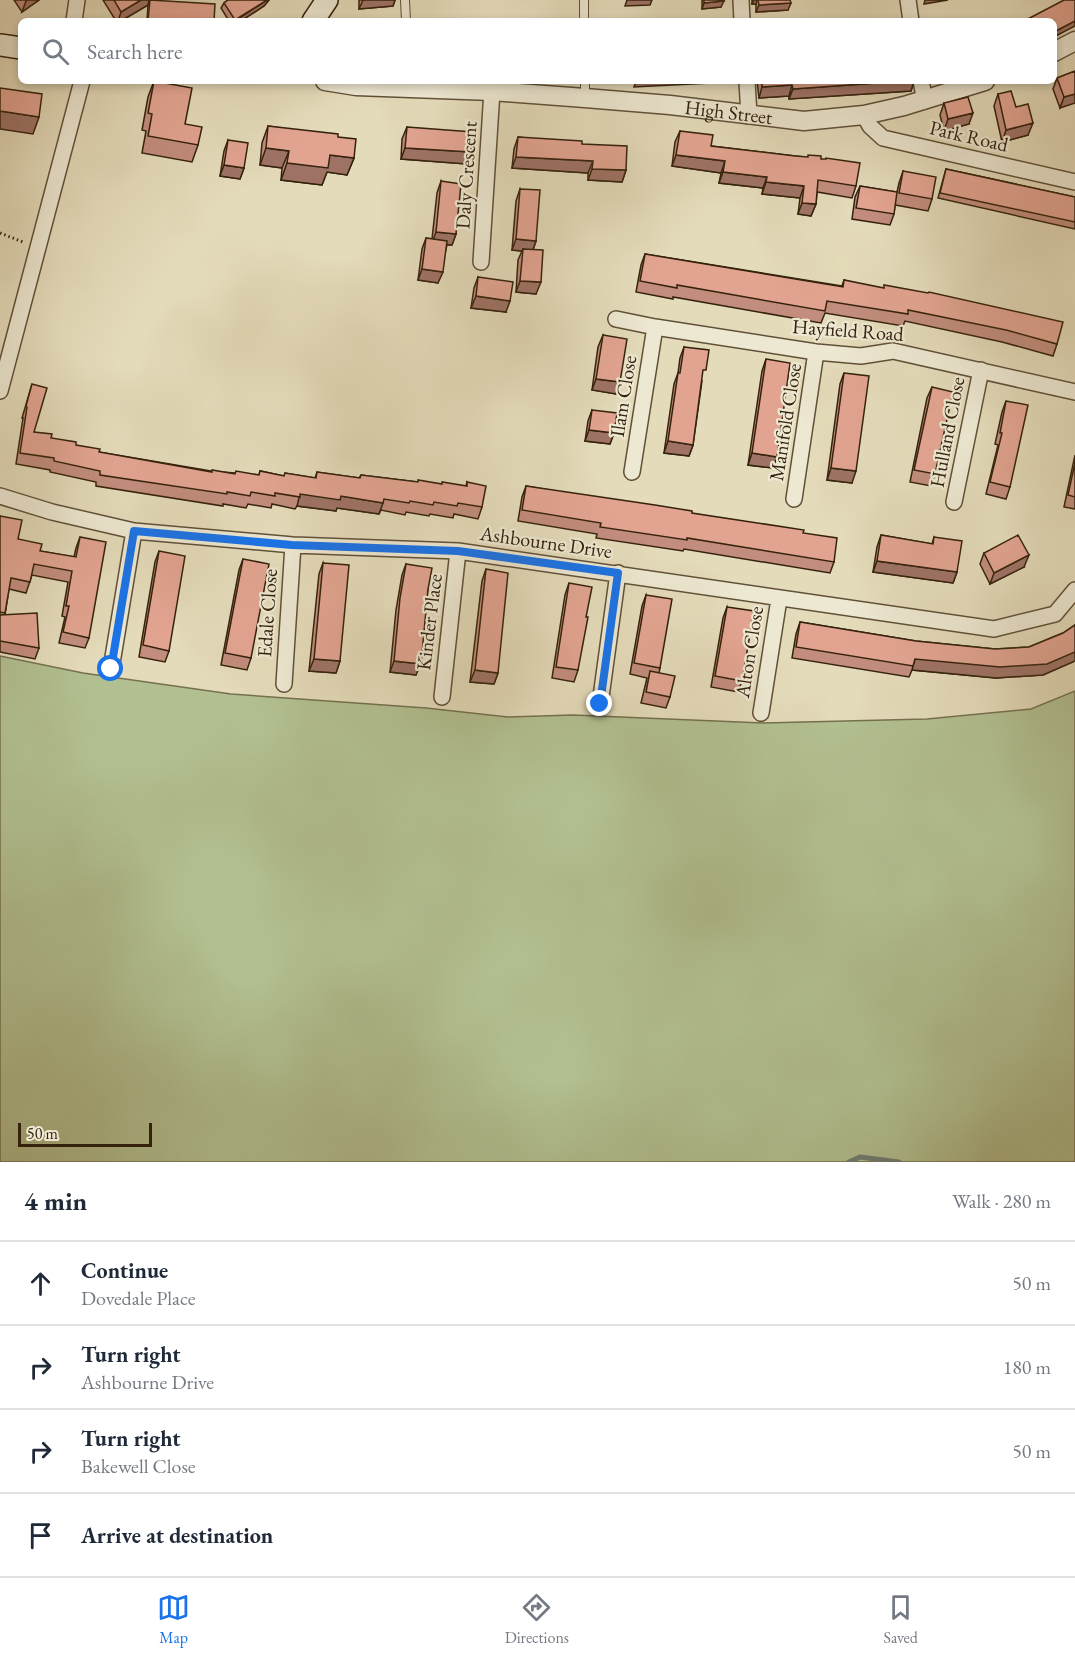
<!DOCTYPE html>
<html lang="en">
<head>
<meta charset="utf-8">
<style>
  :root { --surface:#fff; --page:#f6f6f7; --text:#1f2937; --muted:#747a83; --line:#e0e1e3; --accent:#1a73e8 }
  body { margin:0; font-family:"EB Garamond",serif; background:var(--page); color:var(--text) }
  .scale { position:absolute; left:18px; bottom:15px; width:134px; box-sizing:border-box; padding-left:6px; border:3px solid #35220d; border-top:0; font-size:16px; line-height:21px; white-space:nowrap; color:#35220d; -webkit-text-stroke:4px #ede8d2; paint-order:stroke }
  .stop { position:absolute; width:18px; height:18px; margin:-14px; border:4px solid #1a73e8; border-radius:50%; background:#fff }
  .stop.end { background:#1a73e8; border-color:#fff; box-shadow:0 2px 6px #0008 }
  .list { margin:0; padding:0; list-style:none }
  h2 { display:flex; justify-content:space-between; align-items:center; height:78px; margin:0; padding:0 24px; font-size:26px }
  h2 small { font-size:20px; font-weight:400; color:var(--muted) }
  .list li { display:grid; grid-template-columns:39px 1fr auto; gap:18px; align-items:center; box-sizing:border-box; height:84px; padding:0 24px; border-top:2px solid var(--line) }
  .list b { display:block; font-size:22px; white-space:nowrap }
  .list p { margin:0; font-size:20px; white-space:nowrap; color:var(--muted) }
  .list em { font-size:20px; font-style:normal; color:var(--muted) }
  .icon { flex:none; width:33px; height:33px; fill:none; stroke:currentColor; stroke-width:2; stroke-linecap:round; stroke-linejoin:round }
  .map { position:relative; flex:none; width:1075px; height:1162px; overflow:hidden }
  .search { position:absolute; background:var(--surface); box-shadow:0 3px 9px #0003; left:18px; right:18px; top:18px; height:66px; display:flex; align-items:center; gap:15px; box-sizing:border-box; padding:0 21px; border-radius:9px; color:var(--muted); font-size:22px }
  .sheet { height:414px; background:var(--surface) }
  nav { display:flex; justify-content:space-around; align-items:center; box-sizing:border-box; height:84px; border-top:2px solid var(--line); background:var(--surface); font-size:16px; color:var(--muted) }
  nav a { display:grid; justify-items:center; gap:3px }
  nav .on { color:var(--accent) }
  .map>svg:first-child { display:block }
  .green { fill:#b2c091; stroke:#74714f; stroke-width:1.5 }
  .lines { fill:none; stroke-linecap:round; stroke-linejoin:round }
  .stream { stroke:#707d74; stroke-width:5 }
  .service-casing { stroke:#615038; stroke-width:10 }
  .minor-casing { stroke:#615038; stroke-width:18 }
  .tertiary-casing { stroke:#615038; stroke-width:21 }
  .secondary-casing { stroke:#35220d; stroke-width:24 }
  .path { stroke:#35220d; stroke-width:3; stroke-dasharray:1.5 3; stroke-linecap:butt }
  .service { stroke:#ede8d2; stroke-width:8 }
  .minor { stroke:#ede8d2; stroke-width:15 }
  .tertiary { stroke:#ede8d2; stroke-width:18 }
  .secondary { stroke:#ede8d2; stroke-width:21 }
  .wall { fill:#c28d7d; stroke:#35220d; stroke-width:1.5 }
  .shaded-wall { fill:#9e7366; stroke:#35220d; stroke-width:1.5 }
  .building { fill:#e2a491; stroke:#35220d; stroke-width:1.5 }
  .route { stroke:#1a73e8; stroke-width:8 }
  .labels { text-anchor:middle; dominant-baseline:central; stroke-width:4.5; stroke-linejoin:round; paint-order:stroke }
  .street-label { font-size:20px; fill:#35220d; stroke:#ede8d2 }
</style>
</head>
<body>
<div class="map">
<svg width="1075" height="1162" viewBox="0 0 1075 1162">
  <rect width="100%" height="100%" fill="#e4dbba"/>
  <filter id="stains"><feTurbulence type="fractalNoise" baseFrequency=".00333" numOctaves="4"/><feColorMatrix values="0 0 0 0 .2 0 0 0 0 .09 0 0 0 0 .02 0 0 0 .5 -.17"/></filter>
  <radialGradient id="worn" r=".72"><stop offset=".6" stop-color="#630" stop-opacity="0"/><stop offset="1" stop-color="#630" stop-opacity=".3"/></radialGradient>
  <path class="green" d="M0,656L83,673L231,694L426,708L508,717L573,715L763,723L927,719L1031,709L1075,691V1162H0Z"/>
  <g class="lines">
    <path class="stream" d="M849,1162L860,1157L899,1162"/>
    <g class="service-casing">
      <path id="service" d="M405,0L406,21
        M584,0V21
        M585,81V97"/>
    </g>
    <g class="minor-casing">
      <path id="minor" d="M741,0L742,21
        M908,0L911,21
        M74,21L77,0
        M747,81L749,116
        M921,81L925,101
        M864,115L870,126L883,138L1075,182
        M481,262L492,91
        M616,319L655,327L816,352L861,356L893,351L1075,392
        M0,391L82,81
        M632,472L655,327
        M0,496L52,512L134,531L293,545L458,551L994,629L1055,614L1075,590
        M794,499L816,352
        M954,502L981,370
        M111,669L134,531
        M284,684L293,545
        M442,697L458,551
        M600,704L618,573
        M761,713L779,599"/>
    </g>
    <g class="tertiary-casing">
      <g id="tertiary">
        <path d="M1054,52L1075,41"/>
        <path id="s1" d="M325,81L356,86L492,91L585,98L670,105L804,121L864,115L904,106L985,81"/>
      </g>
    </g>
    <g class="secondary-casing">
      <path id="secondary" d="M313,21L327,0
        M0,45L21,48"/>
    </g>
    <path class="path" d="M0,233L23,242"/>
    <use href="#service" class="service"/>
    <use href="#minor" class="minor"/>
    <use href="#tertiary" class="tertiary"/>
    <use href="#secondary" class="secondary"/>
  </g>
  <path class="wall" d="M14,0H39L22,12Z
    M103,0H149L148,5L121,21H116Z
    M150,0L214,21H147L148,5Z
    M228,0H269L264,6L241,21H229L221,8L224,3Z
    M359,0H395L393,6L359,9Z
    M702,0H723L721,7L702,9Z
    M752,0H790L788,10L756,12V4H752Z
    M1075,71L1060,108L1053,89L1057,78Z
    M154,81L185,124L198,145L192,162L142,153L146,131L142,130L148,97Z
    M757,81H914L911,91L789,99V96L759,98Z
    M998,94L1016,107L1028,135L1002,142L994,106Z
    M944,103L969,124L944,131L940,115Z
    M268,126L338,137L354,158L347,175L327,172L322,185L281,180L282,168L260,165L262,143Z
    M407,127L471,152L467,164L401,159L402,139Z
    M680,131L711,146L821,159L856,186L852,198L817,192L816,204L811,216L798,214L800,198L762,194L763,188L719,183L721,173L672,166L675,142Z
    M518,137L582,144L626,170L622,182L588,180V173L512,168L514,149Z
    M228,140L244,168L240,179L220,176L224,151Z
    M946,169L1075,197V229L938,198Z
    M903,171L932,199L928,211L895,205L894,214L890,225L852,219L855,197L860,186L897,192L899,183Z
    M441,181L456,234L452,245H447L438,283L418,280L422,249L426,238L432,239L437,193Z
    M520,189L536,241L533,250L536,294L516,292L518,260L522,251L512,250L516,201Z
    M645,254L842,286L844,280L1057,344L1053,356L1002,342L905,321L903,326L825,313L821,323L673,297V299L636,292L641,265Z
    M478,277L506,312L471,308L474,288Z
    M603,335L620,382L616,394L592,390L598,347Z
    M684,347L702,381L693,445L689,456L664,453L674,384L678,373L680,358Z
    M766,359L773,468L748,465L762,371Z
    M844,373L852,483L827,480L840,384Z
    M32,384L34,432L51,438L99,452L211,471L259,475L260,471L284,476L285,473L315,478L317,472L359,478L361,475L418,482L466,486L467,482L482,507L478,519L454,514L453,518L430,514L429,516L406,512L405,515L381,510L379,514L337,508L336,511L297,506L295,509L272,504L271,508L248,504L246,508L223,504V506L96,486V482L50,472V470L16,464L23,418H22Z
    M932,387L935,474L931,486L910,482L927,398Z
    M1006,401L1010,487L1006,499L986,494L998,445L995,444L1002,412Z
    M592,410L614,433L610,444L585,441L588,421Z
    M1075,455V509L1064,507Z
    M526,486L803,533L834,562L830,573L684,549L683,551L596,538L597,534L518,521L522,497Z
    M0,516L18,539L40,551L74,557L76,548L80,537L89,638L85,648L59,643L65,617L62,616L68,582L32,575L26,593L9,589L5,615L39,648L35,659L0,652Z
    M881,535L932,544L934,537L957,572L953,583L873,572L877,547Z
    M159,551L169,651L165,662L139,657L155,562Z
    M984,553L1024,567L990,584L980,564Z
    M243,559L251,658L247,670L221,665L239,570Z
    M323,563L340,661L336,673L309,671L319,574Z
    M406,564L428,589L416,675L390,672L396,610L402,575Z
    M486,569L498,673L494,684L470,682L482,581Z
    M569,583L578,670L574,682L552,678L565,595Z
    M646,595L660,668L659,673L670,697L666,708L641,703L647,678L630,674L642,606Z
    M727,607L742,681L738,692L711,687L723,618Z
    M800,622L916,641L995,649L1029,647L1063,633L1075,625V661L1043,675L996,678L912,670L909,677L792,658L796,634Z"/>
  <path class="shaded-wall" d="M27,0H39L22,12L26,1Z
    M141,0H149L148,5L121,21H118L121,12Z
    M267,0H269L264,6L241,21H235Z
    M363,0H395L393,6L359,9Z
    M627,0H652L650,5L625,6Z
    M754,0H757L756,4H752Z
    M925,0H948L924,4Z
    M724,1L721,7L702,9L704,3Z
    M791,3L788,10L756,12L759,5Z
    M1075,21V26L1054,37V32Z
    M636,81H731V82L634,87Z
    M905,81H914L911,91L789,99L793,89Z
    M792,85L789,96L759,98L762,87Z
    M1075,94V103L1060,108L1064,97Z
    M0,111L39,117L33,134L0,129Z
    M973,113L969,124L944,131L948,119Z
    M1033,123L1028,135L1002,142L1006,130Z
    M266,148L289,151L282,168L260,165Z
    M405,148L471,152L467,164L401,159Z
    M330,155L354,158L347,175L327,172L322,185L281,180L287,163Z
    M676,155L725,161L721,173L672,166Z
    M516,157L593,161L588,173L512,168Z
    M224,165L244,168L240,179L220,176Z
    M592,169L626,170L622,182L588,180Z
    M723,172L767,177L763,188L719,183Z
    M766,182L804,186L800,198L762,194Z
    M802,203L816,204L811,216L798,214Z
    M436,232L456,234L452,245L432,243Z
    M516,239L536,241L532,252L523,249L522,251L512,250Z
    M422,269L443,272L438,283L418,280Z
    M520,281L541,282L536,294L516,292Z
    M476,296L510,301L506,312L471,308Z
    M596,379L620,382L616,394L592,390Z
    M589,430L614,433L610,444L585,441Z
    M668,441L693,445L689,456L664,453Z
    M752,453L777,457L773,468L748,465Z
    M831,468L856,471L852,483L827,480Z
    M300,494L341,496L383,503L379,514L337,508L336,511L297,506Z
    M1029,555L1024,567L990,584L994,573Z
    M877,561L957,572L953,583L873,572Z
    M1075,652V661L1043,675L996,678L912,670L915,659Z
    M314,659L340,661L336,673L309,671Z
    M394,661L421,664L416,675L390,672Z
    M475,670L498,673L494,684L470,682Z"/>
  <path class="building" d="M114,0H141L121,12Z
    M150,0L215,4L214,21H166L148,20Z
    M228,0H267L235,20L224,3Z
    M704,0H723L724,1L704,3Z
    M758,0H790L791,3L759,5Z
    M1064,0H1075V21L1054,32V21H1024Z
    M1075,71V94L1064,97L1057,78Z
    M154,81L192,88L185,124L202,127L198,145L148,136L152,114L148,113Z
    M762,81H905L793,89L792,85L762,87Z
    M0,88L42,94L39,117L0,111Z
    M1011,91L1016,107L1028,104L1033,123L1006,130L998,94Z
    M968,97L973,113L948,119L944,103Z
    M268,126L338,134V137L356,139L354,158L330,155L328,168L287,163L289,151L266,148Z
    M407,127L473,132L471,152L405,148Z
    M680,131L713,135L711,146L795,156L808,157V155L821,156V159H826V158L860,163L856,186L818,180L816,204L802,203L804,186L766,182L767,177L723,172L725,161L676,155Z
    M518,137L582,141V144L627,146L626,170L592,169L593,161L516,157Z
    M228,140L248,143L244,168L224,165Z
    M946,169L1075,197V222L940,193Z
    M903,171L936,177L932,199L899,193Z
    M441,181L461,184L456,234L436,232Z
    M860,186L897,192L894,214L856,208Z
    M520,189L540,190L536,241L516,239Z
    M426,238L447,241L443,272L422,269Z
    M523,249L543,250L541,282L520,281Z
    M645,254L843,287L844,280L884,288V285L928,293L929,292L1063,322L1057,344L1006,330L908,310V314L827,301L825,311L677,285V288L640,281Z
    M478,277L513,282L510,301L476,296Z
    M603,335L627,339L620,382L596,379Z
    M684,347L709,350L706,370H703L693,445L668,441L678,373H680Z
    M766,359L790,363L777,457L752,453Z
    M844,373L869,376L856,471L831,468Z
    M32,384L47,388L34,432L52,434L51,438L76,442V445L100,449L99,452L212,472V470L235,474L236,471L259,475L260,471L284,476L285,473L316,478L317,472L360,478L361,475L418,482V480L442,484V482L467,486V482L486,486L482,507L458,503L457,506L434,502L433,505L410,501L409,503L384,499L383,503L341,496L340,500L300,494V497L275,493V496L251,492L250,496L227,492V494L100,475V471L54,461V458L20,453L27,407L26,406Z
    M932,387L953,392L935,474L914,470Z
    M1006,401L1028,405L1010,487L990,482L1002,433H1000Z
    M592,410L617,413L614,433L589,430Z
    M1075,463V497L1068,495Z
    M526,486L655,505L692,511V513L804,530L803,533L837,538L834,562L687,538V540L600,527L601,523L522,510Z
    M0,516L22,520L18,539L42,544L40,551L76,557L80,537L106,542L89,638L63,632L69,606H66L72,571L34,564L30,582L11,578L5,613L0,612Z
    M881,535L933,544L934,537L962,541L957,572L877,561Z
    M1018,535L1029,555L994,573L984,553Z
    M159,551L185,556L169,651L143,645Z
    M243,559L269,564L251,658L225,653Z
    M323,563L349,565L340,661L314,659Z
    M406,564L432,568L428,589L421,664L394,661L400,598Z
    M486,569L508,573L498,673L475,670Z
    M569,583L592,587L586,617H588L578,670L556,667Z
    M646,595L672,599L660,668L634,663Z
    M727,607L754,611L742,681L715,676Z
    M37,613L39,648L0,641V615Z
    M800,622L916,641L995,649L1029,647L1063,633L1075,625V652L1047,664L1000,667L915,659L913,666L796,647Z
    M650,671L675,676L670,697L646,692Z"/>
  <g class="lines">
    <path class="route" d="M111,669L134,531L292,545L458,551L618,573L600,704"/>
  </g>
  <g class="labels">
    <g class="street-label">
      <text stroke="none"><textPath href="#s1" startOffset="405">High Street</textPath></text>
      <text transform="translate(969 136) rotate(13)">Park Road</text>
      <text transform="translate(466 175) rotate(-86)">Daly Crescent</text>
      <text transform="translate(848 330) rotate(4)">Hayfield Road</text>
      <text transform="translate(623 396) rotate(-81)">Ilam Close</text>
      <text transform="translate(785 422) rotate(-81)">Manifold Close</text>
      <text transform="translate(947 432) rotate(-79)">Hulland Close</text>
      <text transform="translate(546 542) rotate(8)">Ashbourne Drive</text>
      <text transform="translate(267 613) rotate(-86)">Edale Close</text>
      <text transform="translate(429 622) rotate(-83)">Kinder Place</text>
      <text transform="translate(749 652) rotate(-81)">Alton Close</text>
    </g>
  </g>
  <rect width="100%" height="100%" filter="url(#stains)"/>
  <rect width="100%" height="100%" fill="url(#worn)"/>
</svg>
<div class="scale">50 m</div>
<div class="stop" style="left:111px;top:669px"></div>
<div class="stop end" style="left:600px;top:704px"></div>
<div class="search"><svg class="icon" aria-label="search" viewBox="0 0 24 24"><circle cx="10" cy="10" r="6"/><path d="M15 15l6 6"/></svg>Search here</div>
</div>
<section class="sheet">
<h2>4 min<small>Walk · 280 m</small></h2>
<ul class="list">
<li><svg class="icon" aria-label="ahead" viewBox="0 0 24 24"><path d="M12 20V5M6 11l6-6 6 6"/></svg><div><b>Continue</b><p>Dovedale Place</p></div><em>50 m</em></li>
<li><svg class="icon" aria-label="right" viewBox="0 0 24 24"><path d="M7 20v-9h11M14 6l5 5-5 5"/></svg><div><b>Turn right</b><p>Ashbourne Drive</p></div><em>180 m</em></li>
<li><svg class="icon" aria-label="right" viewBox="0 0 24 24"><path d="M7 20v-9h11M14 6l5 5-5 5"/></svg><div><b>Turn right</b><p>Bakewell Close</p></div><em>50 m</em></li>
<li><svg class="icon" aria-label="arrive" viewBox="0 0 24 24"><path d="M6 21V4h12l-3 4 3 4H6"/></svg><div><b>Arrive at destination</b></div></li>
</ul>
</section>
<nav>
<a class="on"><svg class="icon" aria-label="map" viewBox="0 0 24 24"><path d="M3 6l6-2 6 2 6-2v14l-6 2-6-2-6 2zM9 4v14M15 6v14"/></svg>Map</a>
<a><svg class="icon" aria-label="directions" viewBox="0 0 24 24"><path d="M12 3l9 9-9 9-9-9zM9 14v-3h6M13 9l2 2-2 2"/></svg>Directions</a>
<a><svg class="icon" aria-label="saved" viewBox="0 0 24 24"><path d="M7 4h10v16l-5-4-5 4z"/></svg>Saved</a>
</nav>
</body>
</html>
